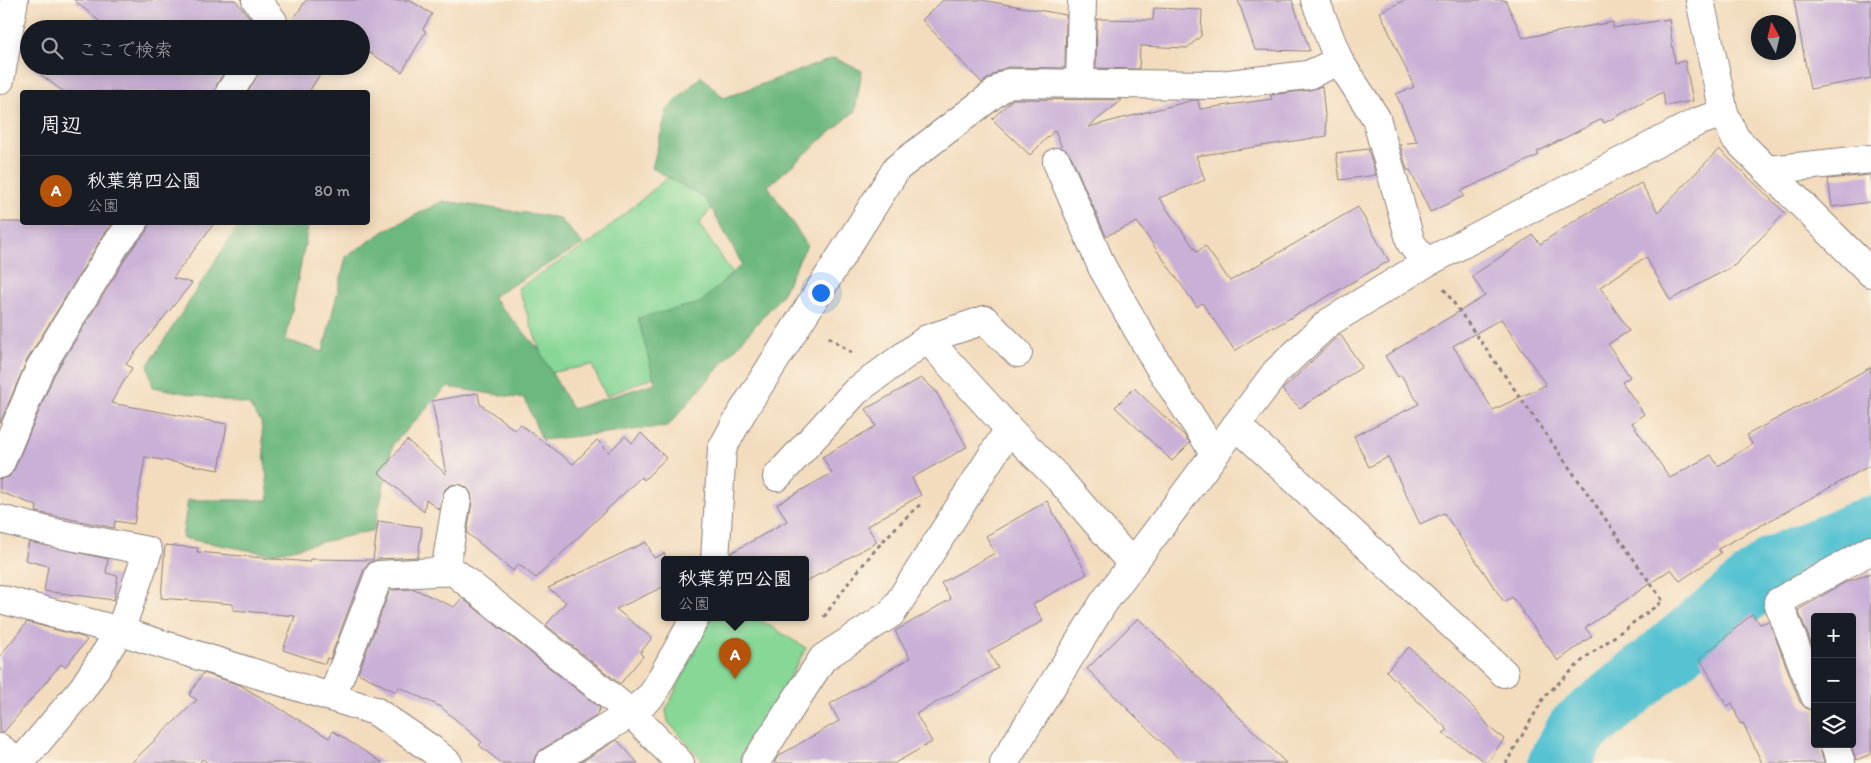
<!DOCTYPE html>
<html lang="ja">
<head>
<meta charset="utf-8">
<style>
  :root { --surface:#171b24; --page:#242831; --text:#f1f3f6; --muted:#9ea1a6; --line:#363941; --accent:#b45309 }
  body { margin:0; font-family:Itim,"Klee One",sans-serif; background:var(--page); color:var(--text) }
  .controls { position:absolute; right:15px; bottom:15px; display:grid; overflow:hidden; border-radius:5px; box-shadow:0 2px 12px #0003 }
  .controls button { width:45px; height:45px; display:grid; place-items:center; padding:0; border:0; border-bottom:1px solid var(--line); background:var(--surface); color:var(--text); font:25px sans-serif }
  .compass { position:absolute; left:1751px; top:15px; width:45px; height:45px; border-radius:50%; background:var(--surface); box-shadow:0 2px 12px #0003; rotate:352deg }
  .you { position:absolute; left:820px; top:292px; width:18px; height:18px; margin:-12px; border:4px solid #fff; border-radius:50%; background:#1a73e8; box-shadow:0 0 0 8px #1a73e833 }
  .badge { display:grid; place-items:center; width:32px; height:32px; border-radius:50%; background:var(--accent); color:#fff; font-size:16px; font-weight:700 }
  .pin { position:absolute; translate:-50% -41px; filter:drop-shadow(0 1px 2px #0008) }
  .pin::after { content:''; position:absolute; top:26px; width:18px; height:15px; background:inherit; clip-path:polygon(0 0,100% 0,50% 100%) }
  .popup { position:absolute; left:661px; top:556px; width:148px; height:65px; box-sizing:border-box; display:grid; place-content:center; border-radius:5px; background:var(--surface); filter:drop-shadow(0 1px 4px #0005); font-size:16px; white-space:nowrap; color:var(--muted) }
  .popup b { font-size:19px; color:var(--text) }
  .popup::after { content:''; position:absolute; left:50%; top:100%; margin-left:-10px; border:10px solid transparent; border-top-color:var(--surface) }
  .list { margin:0; padding:0; list-style:none }
  h2 { display:flex; justify-content:space-between; align-items:center; height:65px; margin:0; padding:0 20px; font-size:21px }
  h2 small { font-size:16px; font-weight:400; color:var(--muted) }
  .list li { display:grid; grid-template-columns:32px 1fr auto; gap:15px; align-items:center; box-sizing:border-box; height:70px; padding:0 20px; border-top:1px solid var(--line) }
  .list b { display:block; font-size:19px; white-space:nowrap }
  .list p { margin:0; font-size:16px; white-space:nowrap; color:var(--muted) }
  .list em { font-size:16px; font-style:normal; color:var(--muted) }
  .icon { flex:none; width:28px; height:28px; fill:none; stroke:currentColor; stroke-width:2; stroke-linecap:round; stroke-linejoin:round }
  .map { position:relative; flex:none; width:1871px; height:763px; overflow:hidden }
  .search { position:absolute; background:var(--surface); box-shadow:0 2px 12px #0003; left:20px; top:20px; width:350px; height:55px; display:flex; align-items:center; gap:12px; box-sizing:border-box; padding:0 18px; border-radius:28px; color:var(--muted); font-size:19px }
  .panel { position:absolute; background:var(--surface); box-shadow:0 2px 12px #0003; left:20px; top:90px; width:350px; height:135px; border-radius:5px }
  .map>svg:first-child { display:block }
  .green { fill:#87d796; stroke:#547c68 }
  .forest { fill:#6db87f; stroke:#486d5d }
  .lines { fill:none; stroke-linecap:round; stroke-linejoin:round }
  .river { stroke:#57c2d2; stroke-width:62 }
  .building { fill:#c9b0d7; fill-rule:evenodd }
  .minor-casing { stroke:#8a7f7c; stroke-width:30 }
  .path { stroke:#8a7f7c; stroke-width:3; stroke-dasharray:4 4; stroke-linecap:butt }
  .minor { stroke:#fff; stroke-width:28 }
</style>
</head>
<body>
<div class="map">
<svg width="1871" height="763" viewBox="0 0 1871 763">
  <rect width="100%" height="100%" fill="#fcf5e5"/>
  <filter id="ink" filterUnits="userSpaceOnUse"><feTurbulence type="fractalNoise" baseFrequency=".02" numOctaves="2"/><feDisplacementMap in="SourceGraphic" scale="10" xChannelSelector="R" yChannelSelector="G"/><feConvolveMatrix kernelMatrix="1 2 1 2 8 2 1 2 1" color-interpolation-filters="sRGB"/></filter>
  <filter id="wash" filterUnits="userSpaceOnUse"><feTurbulence type="fractalNoise" baseFrequency=".0096" numOctaves="4" result="noise"/><feDisplacementMap in="SourceGraphic" scale="20" xChannelSelector="R" yChannelSelector="G"/><feGaussianBlur stdDeviation="1.12" result="paint"/><feColorMatrix in="noise" values="0 0 0 0 0 0 0 0 0 0 0 0 0 0 0 0 0 1.4 0 .05"/><feComposite in="paint" operator="in"/></filter>
  <g filter="url(#wash)">
    <rect width="100%" height="100%" fill="#f3dcbd"/>
    <path class="green" d="M673,173L716,202L699,224L735,277L661,374L606,396L592,365L548,373L518,288L591,242Z
      M711,618H757L806,648L742,763H705L668,722L666,710Z"/>
    <path class="forest" d="M834,58L862,71L855,111L768,186L807,245L781,296L668,426L542,440L525,399L447,387L393,444L374,530L270,554L182,538L188,500H269L261,422L249,405L153,387L148,365L240,223H309L286,340L323,352L346,257L386,230L443,201L559,218L583,244L492,297L538,348L572,409L655,383L638,318L700,303L742,264L706,199L652,168L667,110L701,76L724,98Z"/>
    <g class="lines">
      <path class="river" d="M1559,763L1577,730L1776,566L1871,527"/>
    </g>
    <g id="blocks">
      <path class="building" d="M74,0H235L254,23L252,29H98L95,26L99,21Z
        M306,0H409L432,14L423,29L426,31L402,72L361,48V29H287Z
        M943,0H982L1066,15L1065,68L1008,67L998,71L982,83L922,20Z
        M1238,0H1292L1310,51L1255,50Z
        M1405,0H1505L1523,38L1613,22V28L1669,19L1675,63L1685,61L1693,101L1665,106L1663,92L1604,123L1602,119L1537,152L1539,155L1461,191L1464,196L1430,212L1410,170H1407L1400,144L1417,142L1396,94L1414,87L1380,12Z
        M1794,0H1871V78L1810,89Z
        M1154,8L1202,10L1201,36L1187,48L1140,46L1139,69L1096,68L1097,19L1153,20Z
        M29,66H228L217,84L215,92H64Z
        M262,66H325L309,92H248Z
        M1322,86L1327,136L1196,156L1205,180L1159,198L1197,252L1205,246L1230,281L1358,207L1389,261L1273,328L1272,326L1235,351L1202,303L1197,307L1137,222L1106,236L1071,156L1062,148L1055,130L1030,155L992,119L1013,99L1122,100L1088,127L1194,100H1198L1200,109L1272,99L1270,95L1310,90Z
        M1368,149L1376,175L1340,180L1336,153Z
        M1719,149L1785,213L1735,265L1670,300L1646,257L1600,287L1629,331L1608,344L1630,377L1622,382L1644,414L1632,423L1670,478L1711,455L1718,466L1752,444L1747,435L1871,367V465L1718,549L1721,553L1680,581L1671,569L1585,628L1592,636L1558,661L1512,597L1504,602L1444,513L1420,524L1388,457L1369,467L1354,436L1419,404L1401,375L1398,377L1385,356L1485,296L1472,276L1533,235L1540,244L1579,218L1641,183L1658,212ZM1501,319L1546,385L1493,410L1453,346Z
        M1870,175L1871,202L1832,207L1828,179Z
        M0,222H113L103,236L27,360L0,423Z
        M149,222H215L173,278L192,283L126,364L132,368L111,403L227,424L219,470L145,457L134,524L115,521L114,528L36,512L37,506L0,492V479L9,477L14,470L54,375L129,253L146,232Z
        M1340,334L1362,367L1300,408L1282,390Z
        M921,378L935,390L967,447L912,478L921,495L867,526L877,542L805,582V560H731V553L787,521L777,504L832,473L822,457L876,426L866,409Z
        M1134,388L1185,436L1190,443L1172,461L1115,407Z
        M478,393L480,404L515,430L520,424L573,464L597,440L609,452L625,436L632,443L641,433L666,458L644,480L641,477L536,578L518,564L513,571L467,533L472,501L471,493L466,487L459,484L451,485L445,489L439,510L426,499L424,512L379,473L407,440L446,474L432,401Z
        M1047,501L1087,574L1033,604L1043,621L988,651L998,668L916,714L932,742L895,763H774L778,756L839,721L830,704L910,658L895,631L951,599L941,583L995,553L986,536Z
        M378,521L422,527L418,557L378,559L369,563L364,569L330,659L327,658L325,664L283,650L295,616L233,610V604L161,598L165,545L198,548L197,552L309,562L310,559L373,560Z
        M29,542L108,559L106,573L118,576L114,600L44,591L48,566L25,560Z
        M646,542L654,558L665,553V586L616,609L652,638L640,653L643,656L620,684L546,625L566,602L548,588Z
        M1871,573V754L1856,760L1851,744L1852,617H1815V653L1798,610L1844,583Z
        M414,589L454,607L462,598L600,708L595,717L541,750L536,755L533,763H501L479,745L482,742L441,707L399,687L396,692L358,673L390,590Z
        M1752,614L1760,624L1769,621L1800,702L1806,708L1815,711V744H1819L1824,763H1762L1743,723L1740,724L1732,703L1727,706L1700,659Z
        M1138,618L1286,763H1183L1087,669Z
        M27,622L83,637L87,640L65,667L61,664L3,733H0V656Z
        M1409,647L1476,710L1491,729L1504,739L1487,763L1443,733L1448,730L1386,671Z
        M203,673L240,685L329,738L333,731L383,763H208L202,759L200,763H131L197,700L189,695Z
        M617,740L638,763H579Z"/>
    </g>
  </g>
  <g filter="url(#ink)">
    <use href="#blocks" fill-opacity="0" stroke="#8a7f7c" stroke-width="1"/>
    <g class="lines">
      <g class="minor-casing">
        <path id="minor" d="M256,0L273,21L268,29
          M1315,0L1339,61L1376,118L1411,243L1426,263
          M1700,0L1724,113L1735,138L1871,273
          M0,80L14,0
          M1080,84L1082,0
          M230,92L246,66
          M1057,162L1102,267L1158,365L1215,454
          M1767,170L1871,159
          M927,339L1009,429L1059,479L1132,564
          M1236,425L1504,673
          M0,464L40,368L116,244L134,222
          M777,477L856,391L927,339L985,320L1018,353
          M0,519L60,534L148,551L120,631L83,688L20,763
          M715,560L722,449L741,414L897,168L1008,83L1220,85L1308,75L1339,61
          M445,572L457,499
          M0,599L120,631L375,711L431,749L448,763
          M1815,696L1778,602L1871,550
          M332,697L379,575L453,571L631,713L652,695L695,618
          M1834,744L1841,763
          M0,748L18,763
          M549,763L631,713L680,763
          M755,763L823,658L892,613L1009,429
          M1004,763L1104,602L1276,372L1328,323L1426,263L1697,122L1724,113"/>
      </g>
      <path class="path" d="M1444,289L1663,601L1585,658L1545,696L1506,763
        M829,337L852,353
        M824,617C852,576 884,536 922,503"/>
      <use href="#minor" class="minor"/>
    </g>
  </g>
</svg>
<div class="controls">
<button>+</button>
<button>−</button>
<button><svg class="icon" aria-label="layers" viewBox="0 0 24 24"><path d="M12 4l9 5-9 5-9-5zM3 14l9 5 9-5"/></svg></button>
</div>
<svg class="compass" viewBox="-18 -18 36 36"><path d="M0-13l5 13h-10z" fill="#e53935"/><path d="M0 13l5-13h-10z" fill="#9ea1a6"/></svg>
<div class="you"></div>
<div class="pin badge" style="left:735px;top:679px">A</div>
<div class="popup"><b>秋葉第四公園</b>公園</div>
<div class="search"><svg class="icon" aria-label="search" viewBox="0 0 24 24"><circle cx="10" cy="10" r="6"/><path d="M15 15l6 6"/></svg>ここで検索</div>
<section class="panel">
<h2>周辺<small></small></h2>
<ul class="list">
<li><span class="badge">A</span><div><b>秋葉第四公園</b><p>公園</p></div><em>80 m</em></li>
</ul>
</section>
</div>
</body>
</html>
